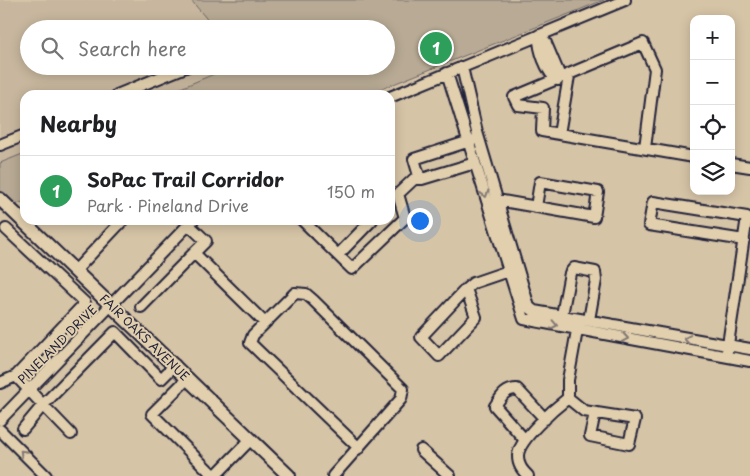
<!DOCTYPE html>
<html lang="en">
<head>
<meta charset="utf-8">
<style>
  :root { --surface:#fff; --page:#f2f2f2; --text:#202124; --muted:#757577; --line:#e0e0e0; --accent:#d1495b }
  body { margin:0; font-family:"Playpen Sans",sans-serif; background:var(--page); color:var(--text) }
  .controls { position:absolute; right:15px; top:15px; display:grid; overflow:hidden; border-radius:10px; box-shadow:0 2px 12px #0003 }
  .controls button { width:45px; height:45px; display:grid; place-items:center; padding:0; border:0; border-bottom:1px solid var(--line); background:var(--surface); color:var(--text); font:25px sans-serif }
  .you { position:absolute; left:419px; top:220px; width:18px; height:18px; margin:-12px; border:4px solid #fff; border-radius:50%; background:#1a73e8; box-shadow:0 0 0 8px #1a73e833 }
  .badge { display:grid; place-items:center; width:32px; height:32px; border-radius:50%; background:var(--accent); color:#fff; font-size:16px; font-weight:700 }
  .pin { position:absolute; translate:-50% -50%; border:2px solid #fff; box-shadow:0 1px 5px #0006 }
  .list { margin:0; padding:0; list-style:none }
  h2 { display:flex; justify-content:space-between; align-items:center; height:65px; margin:0; padding:0 20px; font-size:21px }
  h2 small { font-size:16px; font-weight:400; color:var(--muted) }
  .list li { display:grid; grid-template-columns:32px 1fr auto; gap:15px; align-items:center; box-sizing:border-box; height:70px; padding:0 20px; border-top:1px solid var(--line) }
  .list b { display:block; font-size:19px; white-space:nowrap }
  .list p { margin:0; font-size:16px; white-space:nowrap; color:var(--muted) }
  .list em { font-size:16px; font-style:normal; color:var(--muted) }
  .icon { flex:none; width:28px; height:28px; fill:none; stroke:currentColor; stroke-width:2; stroke-linecap:round; stroke-linejoin:round }
  .map { position:relative; flex:none; width:750px; height:476px; overflow:hidden }
  .search { position:absolute; background:var(--surface); box-shadow:0 2px 12px #0003; left:20px; top:20px; width:375px; height:55px; display:flex; align-items:center; gap:12px; box-sizing:border-box; padding:0 18px; border-radius:28px; color:var(--muted); font-size:19px }
  .panel { position:absolute; background:var(--surface); box-shadow:0 2px 12px #0003; left:20px; top:90px; width:375px; height:135px; border-radius:15px }
  .map>svg:first-child { display:block }
  .built { fill:#c8b79e }
  .green { fill:#b8aa94; stroke:#6d6668 }
  .lines { fill:none; stroke-linecap:round; stroke-linejoin:round }
  .minor-casing { stroke:#22223b; stroke-width:14 }
  .major-casing { stroke:#22223b; stroke-width:16 }
  .minor { stroke:#e1cfad; stroke-width:10 }
  .major { stroke:#e1cfad; stroke-width:12 }
  .oneway { stroke:#827874 }
  .labels { text-anchor:middle; dominant-baseline:central; stroke-width:4; stroke-linejoin:round; paint-order:stroke }
  .street-label { font-size:12px; fill:#22223b; stroke:#e1cfad }
</style>
</head>
<body>
<div class="map">
<svg width="750" height="476" viewBox="0 0 750 476">
  <rect width="100%" height="100%" fill="#d6c4a6"/>
  <filter id="ink" filterUnits="userSpaceOnUse"><feTurbulence type="fractalNoise" baseFrequency=".02" numOctaves="2"/><feDisplacementMap in="SourceGraphic" scale="10" xChannelSelector="R" yChannelSelector="G"/><feConvolveMatrix kernelMatrix="1 2 1 2 8 2 1 2 1" color-interpolation-filters="sRGB"/></filter>
  <g filter="url(#ink)">
    <path class="built" d="M0,0H191L215,29H29V66H233L164,95H25V153L0,163Z"/>
    <path class="green" d="M191,0H604L366,95H164L233,66H386V29H215Z
      M25,153V201L0,211V163Z"/>
    <g class="lines">
      <g class="minor-casing">
        <path id="minor" d="M200,29H206
          M539,35L545,41L559,74L558,80C546,73 538,48 539,35Z
          M462,67L477,132L529,307L534,311L750,349
          M447,73L524,319L750,361
          M117,95L188,66
          M390,97L625,0
          M559,134L569,76
          M0,145L25,135
          M645,148L655,69L643,43L514,97L518,105L543,108L542,131L694,157
          M731,164L750,167
          M420,179L414,159L473,140
          M497,200L594,217L598,192L540,182L536,207
          M302,220L352,269L405,218L398,194L414,179H422L475,163
          M189,225L206,241L194,253
          M338,255L372,220
          M75,271L123,220
          M466,289L476,317L439,356L421,337L466,289L473,283L514,269
          M141,307L194,253L265,323
          M562,315L570,273L574,268L595,272L596,280L589,320
          M727,351L747,217L653,202L649,225L744,240
          M16,376L43,405L115,332L161,379L175,365
          M188,378L152,414L214,476
          M0,383L16,376L85,303L6,229
          M568,398V380L578,325
          M0,420L193,220
          M23,429L43,405L71,434
          M0,430L46,476
          M525,440L495,406C501,397 505,389 517,389L545,419
          M421,450L450,476
          M215,476L251,439
          M333,476L401,399L403,389L313,300L306,294L295,293L253,335L250,343L359,448
          M528,476C522,470 518,465 518,456C518,440 555,408 568,398L584,411L635,419L629,444L590,436L595,413"/>
      </g>
      <g class="major-casing">
        <path id="major" d="M0,199L289,476"/>
      </g>
      <use href="#minor" class="minor"/>
      <use href="#major" class="major"/>
    </g>
    <defs><path id="oneway-chevron" d="M-2-3.5L2.5 0L-2 3.5" fill="none" stroke-width="1.6" stroke-linecap="round" stroke-linejoin="round" transform="scale(1.25)"/></defs>
    <g class="oneway">
      <use href="#oneway-chevron" transform="translate(485 194) rotate(73)"/>
      <use href="#oneway-chevron" transform="translate(554 325) rotate(12)"/>
      <use href="#oneway-chevron" transform="translate(625 338) rotate(10)"/>
      <use href="#oneway-chevron" transform="translate(687 339) rotate(-169)"/>
      <use href="#oneway-chevron" transform="translate(23 453) rotate(-135)"/>
    </g>
  </g>
  <g class="labels">
    <g class="street-label">
      <text transform="translate(145 337) rotate(44)">FAIR OAKS AVENUE</text>
      <text transform="translate(57 344) rotate(-45)">PINELAND DRIVE</text>
    </g>
  </g>
</svg>
<div class="controls">
<button>+</button>
<button>−</button>
<button><svg class="icon" aria-label="locate" viewBox="0 0 24 24"><circle cx="12" cy="12" r="6"/><path d="M12 2v4M12 18v4M2 12h4M18 12h4"/></svg></button>
<button><svg class="icon" aria-label="layers" viewBox="0 0 24 24"><path d="M12 4l9 5-9 5-9-5zM3 14l9 5 9-5"/></svg></button>
</div>
<div class="you"></div>
<div class="pin badge" style="left:436px;top:48px;background:#2e9e5b">1</div>
<div class="search"><svg class="icon" aria-label="search" viewBox="0 0 24 24"><circle cx="10" cy="10" r="6"/><path d="M15 15l6 6"/></svg>Search here</div>
<section class="panel">
<h2>Nearby<small></small></h2>
<ul class="list">
<li><span class="badge" style="background:#2e9e5b">1</span><div><b>SoPac Trail Corridor</b><p>Park · Pineland Drive</p></div><em>150 m</em></li>
</ul>
</section>
</div>
</body>
</html>
